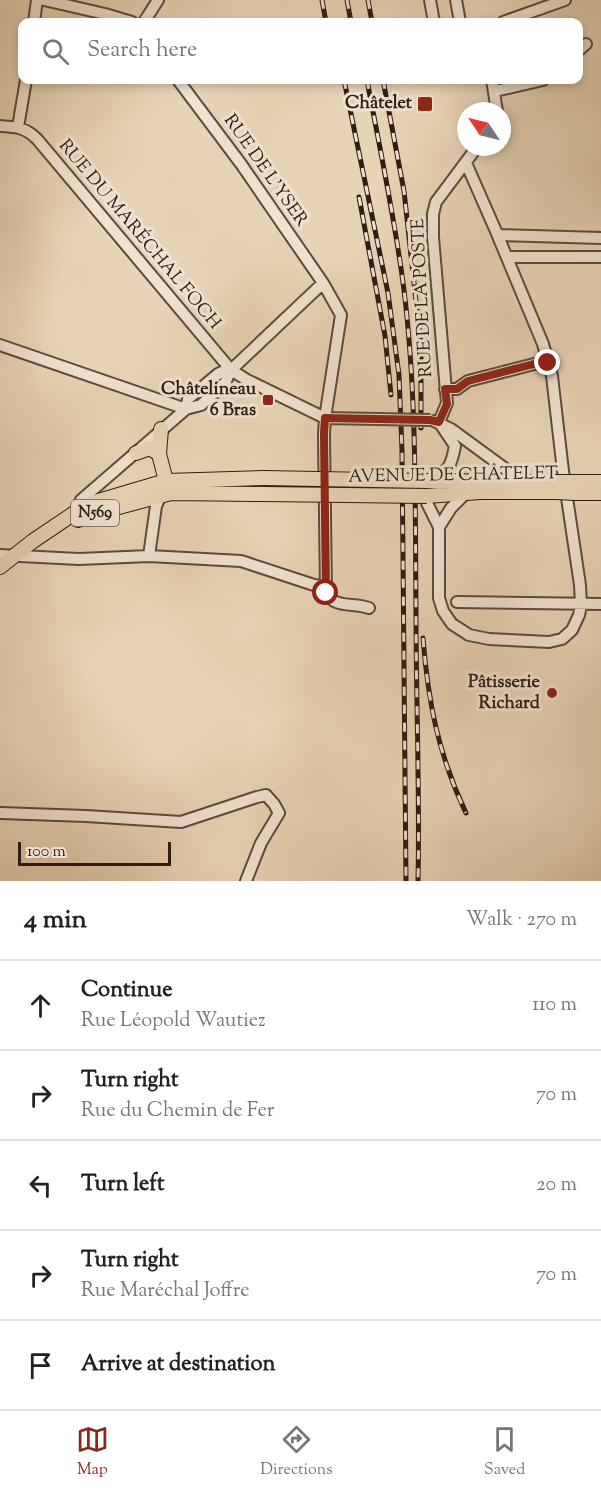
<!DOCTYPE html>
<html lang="en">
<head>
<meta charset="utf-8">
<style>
  :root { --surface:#fff; --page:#f2f2f2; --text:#222; --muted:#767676; --line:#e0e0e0; --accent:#8f2418 }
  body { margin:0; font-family:"Sorts Mill Goudy",serif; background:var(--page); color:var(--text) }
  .compass { position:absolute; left:457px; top:102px; width:54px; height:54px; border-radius:50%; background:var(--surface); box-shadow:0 3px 9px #0003; rotate:305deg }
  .scale { position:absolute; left:18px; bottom:15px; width:153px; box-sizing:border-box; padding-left:6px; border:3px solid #2f1c12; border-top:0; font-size:16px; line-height:21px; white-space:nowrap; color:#2f1c12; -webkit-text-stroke:4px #efe2d0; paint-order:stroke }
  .stop { position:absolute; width:18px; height:18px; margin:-14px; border:4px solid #8f2418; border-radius:50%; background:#fff }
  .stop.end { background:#8f2418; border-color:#fff; box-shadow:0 2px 6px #0008 }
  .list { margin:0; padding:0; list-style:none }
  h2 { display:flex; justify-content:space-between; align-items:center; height:78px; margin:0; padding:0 24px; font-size:26px }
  h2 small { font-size:20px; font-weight:400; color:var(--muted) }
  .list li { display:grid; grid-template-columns:39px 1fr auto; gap:18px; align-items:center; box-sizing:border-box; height:90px; padding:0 24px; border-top:2px solid var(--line) }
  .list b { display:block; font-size:22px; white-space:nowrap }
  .list p { margin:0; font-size:20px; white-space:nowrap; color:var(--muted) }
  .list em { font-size:20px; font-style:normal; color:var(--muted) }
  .icon { flex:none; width:33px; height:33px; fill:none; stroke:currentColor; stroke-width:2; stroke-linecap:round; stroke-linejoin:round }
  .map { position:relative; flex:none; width:601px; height:881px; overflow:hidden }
  .search { position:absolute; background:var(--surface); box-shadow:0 3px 9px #0003; left:18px; right:18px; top:18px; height:66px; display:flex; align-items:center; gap:15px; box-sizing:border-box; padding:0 21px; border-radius:12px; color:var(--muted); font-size:22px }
  .sheet { height:528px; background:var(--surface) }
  nav { display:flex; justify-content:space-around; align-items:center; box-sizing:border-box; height:84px; border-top:2px solid var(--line); background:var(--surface); font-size:16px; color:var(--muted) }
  nav a { display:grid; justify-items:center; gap:3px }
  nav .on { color:var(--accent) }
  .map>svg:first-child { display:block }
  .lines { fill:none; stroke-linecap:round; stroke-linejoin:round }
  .minor-casing { stroke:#5d4a3b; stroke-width:14 }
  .major-casing { stroke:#2f1c12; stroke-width:16 }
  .minor { stroke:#efe2d0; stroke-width:10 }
  .major { stroke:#e7d3b6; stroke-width:14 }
  .rail-casing { stroke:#2f1c12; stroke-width:5 }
  .rail { stroke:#efe2d0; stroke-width:3; stroke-dasharray:9; stroke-linecap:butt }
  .minor-bridge-casing { stroke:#5d4a3b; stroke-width:14; stroke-linecap:butt }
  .major-bridge-casing { stroke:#2f1c12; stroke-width:16; stroke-linecap:butt }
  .minor-bridge { stroke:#efe2d0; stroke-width:10 }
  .major-bridge { stroke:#e7d3b6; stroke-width:14 }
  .route { stroke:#8f2418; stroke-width:8 }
  .poi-dot { fill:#8f2418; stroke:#efe2d0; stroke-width:2 }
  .labels { text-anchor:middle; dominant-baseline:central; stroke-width:6; stroke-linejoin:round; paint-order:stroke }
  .shield { fill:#efe2d0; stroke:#69574b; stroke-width:1.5 }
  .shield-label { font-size:16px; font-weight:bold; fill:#2f1c12 }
  .poi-label { font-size:18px; font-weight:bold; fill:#2f1c12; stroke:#efe2d0; text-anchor:end }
  .street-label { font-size:18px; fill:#2f1c12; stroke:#efe2d0 }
</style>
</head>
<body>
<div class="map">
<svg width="601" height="881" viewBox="0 0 601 881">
  <rect width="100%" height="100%" fill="#e7d3b6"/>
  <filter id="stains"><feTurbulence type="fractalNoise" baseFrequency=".00333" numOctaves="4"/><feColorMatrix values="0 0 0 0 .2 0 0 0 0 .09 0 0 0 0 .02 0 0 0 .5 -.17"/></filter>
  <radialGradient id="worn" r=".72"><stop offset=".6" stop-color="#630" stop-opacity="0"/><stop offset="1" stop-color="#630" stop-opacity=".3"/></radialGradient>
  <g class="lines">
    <g class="minor-casing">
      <path id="minor" d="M44,0L105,14L132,22
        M430,0L434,22
        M456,0L460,22
        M34,22L37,0
        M144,22L158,0
        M503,22L565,0
        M578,51L586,44
        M178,80L241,164L323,283L341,315L325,418L324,434L326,593C335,609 354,602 369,608
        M492,80L497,111
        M495,91L543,80
        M0,126C16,127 25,127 37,139L231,370L247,380L325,418L378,419
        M18,127L26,80
        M498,235L601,238
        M507,257H601
        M0,345L186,409
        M445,389H457L468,381L538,363H548
        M186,409L188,399L218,374L224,371L231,370
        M434,421L451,429L522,481
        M439,422L447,403L433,237V214L436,202L477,147
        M429,480C449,471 451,467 455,446L441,425
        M427,503L439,527V598L443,611L452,624L469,635L489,639L549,642L562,639L572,630L579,615L581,605L580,585L563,471L552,376L543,344L495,229L466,163
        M76,512L81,500L186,409L201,405L225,383L231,370L323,283
        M439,527L451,508L466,493
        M0,555L79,559L149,556L241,561L314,585L325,586
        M149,556L156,506L161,495
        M457,602L601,604
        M0,813L86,816L181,822L257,797L266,795L274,804L279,813L261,843L246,881"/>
    </g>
    <g class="major-casing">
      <path id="major" d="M161,429L159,454L166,481L164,488
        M136,453L150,448L159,454
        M427,481L556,482
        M574,482H601
        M575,493H601
        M427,496L480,492H557
        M78,520L93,514L171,493L263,494
        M0,567L33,541L76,512L95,502L166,481L264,478"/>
    </g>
    <use href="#minor" class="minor"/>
    <use href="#major" class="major"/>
    <g class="rail-casing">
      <path id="rail" d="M322,0L326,22
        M347,0L351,22
        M368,0L372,22
        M344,80L388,293L399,375L402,451L406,881
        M367,80C380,150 395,219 404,290C417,397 415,505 416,613C416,702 420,792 418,881
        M383,80L404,191L421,347V428
        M359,197L385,336L391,395
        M423,638C428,701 438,754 466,813"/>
    </g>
    <use href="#rail" class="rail"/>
    <g class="minor-bridge-casing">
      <path id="minor-bridge" d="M378,419L430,420"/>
    </g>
    <g class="major-bridge-casing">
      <path id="major-bridge" d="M264,478L427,481
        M556,482H574
        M557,492L575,493
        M263,494L427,496"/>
    </g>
    <use href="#minor-bridge" class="minor-bridge"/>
    <use href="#major-bridge" class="major-bridge"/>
  </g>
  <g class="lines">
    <path class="route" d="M326,593L324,434L325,418L430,420L439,422L447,404L445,389H457L468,381L538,363H548"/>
  </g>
  <g class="poi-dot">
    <rect x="417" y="96" width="16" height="16" rx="3"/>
    <rect x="262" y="394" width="12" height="12" rx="3"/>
    <circle cx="552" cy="693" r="6"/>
  </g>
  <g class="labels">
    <rect class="shield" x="71" y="500" width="48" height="26" rx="4.5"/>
    <g class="shield-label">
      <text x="95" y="513">N569</text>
    </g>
    <g class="poi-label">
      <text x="412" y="104">Châtelet</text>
      <text x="256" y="390">Châtelineau<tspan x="256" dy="21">6 Bras</tspan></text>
      <text x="540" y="683">Pâtisserie<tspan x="540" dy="21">Richard</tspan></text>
    </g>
    <g class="street-label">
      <text transform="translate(265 171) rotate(55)">RUE DE L'YSER</text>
      <text transform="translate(139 235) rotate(50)">RUE DU MARÉCHAL FOCH</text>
      <text transform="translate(423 298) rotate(-93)">RUE DE LA POSTE</text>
      <text transform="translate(453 476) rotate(-1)">AVENUE DE CHÂTELET</text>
    </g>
  </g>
  <rect width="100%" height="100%" filter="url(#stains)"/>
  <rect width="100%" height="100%" fill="url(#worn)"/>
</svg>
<svg class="compass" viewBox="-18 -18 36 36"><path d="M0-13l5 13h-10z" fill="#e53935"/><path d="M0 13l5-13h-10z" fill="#767676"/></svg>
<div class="scale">100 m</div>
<div class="stop" style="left:326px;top:593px"></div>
<div class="stop end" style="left:548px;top:363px"></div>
<div class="search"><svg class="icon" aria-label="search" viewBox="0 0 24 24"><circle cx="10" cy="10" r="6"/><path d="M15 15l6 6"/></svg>Search here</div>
</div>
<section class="sheet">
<h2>4 min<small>Walk · 270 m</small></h2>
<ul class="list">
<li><svg class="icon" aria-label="ahead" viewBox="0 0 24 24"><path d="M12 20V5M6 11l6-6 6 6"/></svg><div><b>Continue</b><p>Rue Léopold Wautiez</p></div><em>110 m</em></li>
<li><svg class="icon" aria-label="right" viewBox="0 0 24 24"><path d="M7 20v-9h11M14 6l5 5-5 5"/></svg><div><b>Turn right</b><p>Rue du Chemin de Fer</p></div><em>70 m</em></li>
<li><svg class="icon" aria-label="left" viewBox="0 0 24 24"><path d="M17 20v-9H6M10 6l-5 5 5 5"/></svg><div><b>Turn left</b></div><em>20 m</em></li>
<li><svg class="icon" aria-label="right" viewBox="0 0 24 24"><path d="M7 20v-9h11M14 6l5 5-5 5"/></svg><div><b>Turn right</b><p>Rue Maréchal Joffre</p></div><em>70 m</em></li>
<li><svg class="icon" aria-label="arrive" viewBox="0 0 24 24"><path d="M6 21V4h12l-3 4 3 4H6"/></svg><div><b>Arrive at destination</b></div></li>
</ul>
</section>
<nav>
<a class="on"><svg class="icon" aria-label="map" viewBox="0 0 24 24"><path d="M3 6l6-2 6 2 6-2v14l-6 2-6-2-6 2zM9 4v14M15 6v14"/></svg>Map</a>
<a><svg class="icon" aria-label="directions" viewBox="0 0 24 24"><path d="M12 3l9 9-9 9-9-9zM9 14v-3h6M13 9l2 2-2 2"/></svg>Directions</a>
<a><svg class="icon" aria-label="saved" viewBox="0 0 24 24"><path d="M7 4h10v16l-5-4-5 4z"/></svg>Saved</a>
</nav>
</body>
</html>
